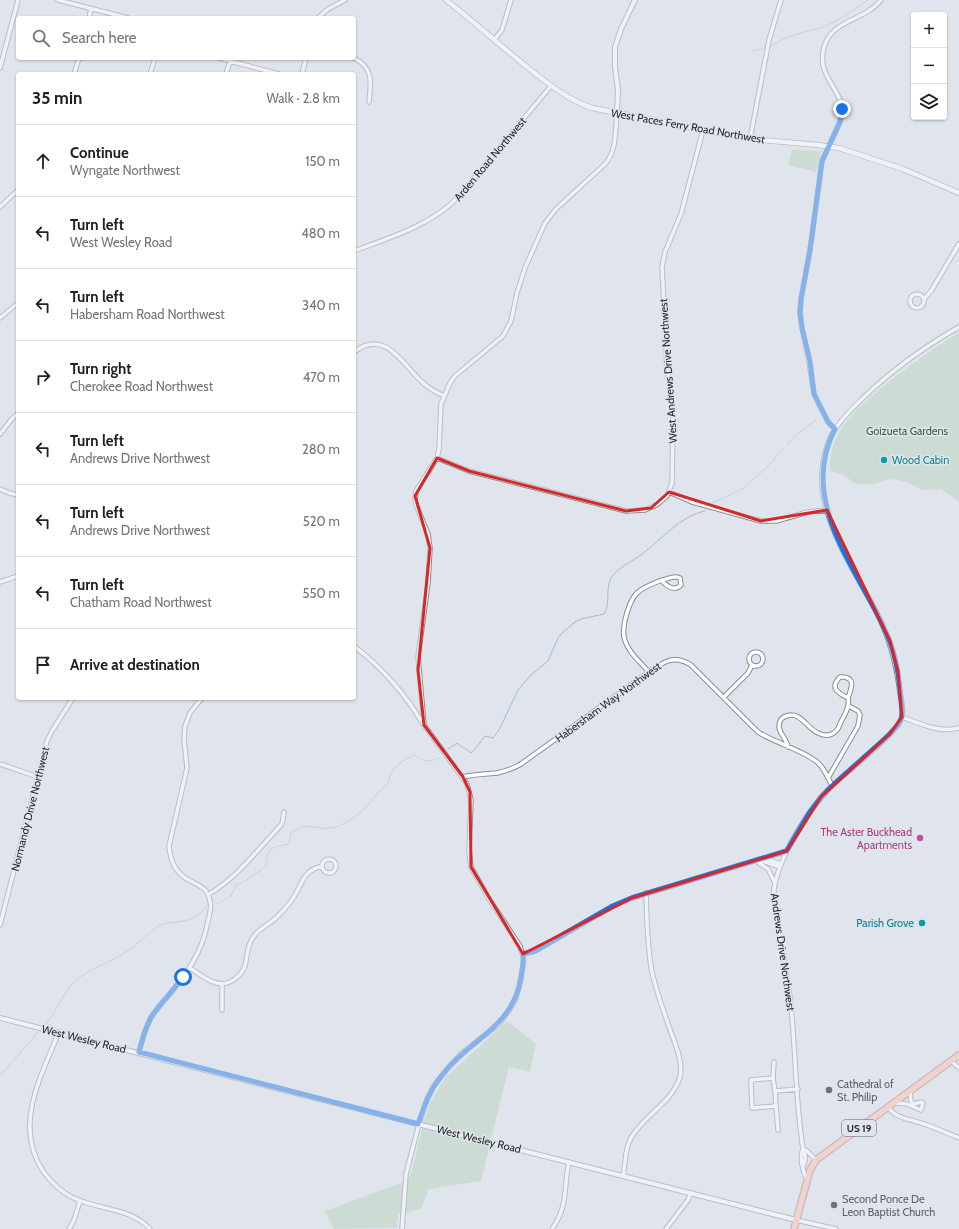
<!DOCTYPE html>
<html lang="en">
<head>
<meta charset="utf-8">
<style>
  :root { --surface:#fff; --page:#f6f6f6; --text:#202124; --muted:#757577; --line:#e0e0e0 }
  body { margin:0; font-family:Cabin,sans-serif; background:var(--page); color:var(--text) }
  .controls { position:absolute; right:12px; top:12px; display:grid; overflow:hidden; border-radius:4px; box-shadow:0 1px 3px #0004 }
  .controls button { width:36px; height:36px; display:grid; place-items:center; padding:0; border:0; border-bottom:1px solid var(--line); background:var(--surface); color:var(--text); font:20px sans-serif }
  .stop { position:absolute; width:12px; height:12px; margin:-9px; border:3px solid #1a73e8; border-radius:50%; background:#fff }
  .stop.end { background:#1a73e8; border-color:#fff; box-shadow:0 1px 4px #0008 }
  .list { margin:0; padding:0; list-style:none }
  h2 { display:flex; justify-content:space-between; align-items:center; height:52px; margin:0; padding:0 16px; font-size:17px }
  h2 small { font-size:13px; font-weight:400; color:var(--muted) }
  .list li { display:grid; grid-template-columns:26px 1fr auto; gap:12px; align-items:center; box-sizing:border-box; height:72px; padding:0 16px; border-top:1px solid var(--line) }
  .list b { display:block; font-size:15px; white-space:nowrap }
  .list p { margin:0; font-size:13px; white-space:nowrap; color:var(--muted) }
  .list em { font-size:13px; font-style:normal; color:var(--muted) }
  .icon { flex:none; width:22px; height:22px; fill:none; stroke:currentColor; stroke-width:2; stroke-linecap:round; stroke-linejoin:round }
  .map { position:relative; flex:none; width:959px; height:1229px; overflow:hidden }
  .search { position:absolute; background:var(--surface); box-shadow:0 1px 3px #0004; left:16px; top:16px; width:340px; height:44px; display:flex; align-items:center; gap:10px; box-sizing:border-box; padding:0 14px; border-radius:4px; color:var(--muted); font-size:15px }
  .panel { position:absolute; background:var(--surface); box-shadow:0 1px 3px #0004; left:16px; top:72px; width:340px; height:628px; border-radius:4px }
  .map>svg:first-child { display:block }
  .green { fill:#b6cfb9 }
  .lines { fill:none; stroke-linecap:round; stroke-linejoin:round }
  .stream { stroke:#a6b9d1; stroke-width:1 }
  .minor-casing { stroke:#898d94; stroke-width:5.5 }
  .tertiary-casing { stroke:#898d94; stroke-width:6 }
  .secondary-casing { stroke:#898d94; stroke-width:6 }
  .trunk-casing { stroke:#b37e73; stroke-width:8 }
  .minor { stroke:#fff; stroke-width:3.5 }
  .tertiary { stroke:#fff; stroke-width:4 }
  .secondary { stroke:#fff; stroke-width:4.5 }
  .trunk { stroke:#febcac; stroke-width:5.5 }
  .route { stroke:#1a73e8; stroke-width:5 }
  .marked { fill:none; stroke:#d62828; stroke-width:3; stroke-linejoin:round }
  .culture-dot { fill:#0f9aa8; stroke:#e0e5ed; stroke-width:1.5 }
  .hotel-dot { fill:#d1479c; stroke:#e0e5ed; stroke-width:1.5 }
  .worship-dot { fill:#6b7280; stroke:#e0e5ed; stroke-width:1.5 }
  .labels { text-anchor:middle; dominant-baseline:central; stroke-width:3; stroke-linejoin:round; paint-order:stroke }
  .shield { fill:#e0e5ed; stroke:#5f6267; stroke-width:1 }
  .shield-label { font-size:10px; font-weight:bold; fill:#282a2d }
  .street-label { font-size:11px; fill:#282a2d; stroke:#e0e5ed }
  .park-label { font-size:11px; fill:#375f3e; stroke:#e0e5ed }
  .culture-label { font-size:11px; fill:#0d838f; stroke:#e0e5ed; text-anchor:start }
  .hotel-label { font-size:11px; fill:#b23c85; stroke:#e0e5ed; text-anchor:end }
  .worship-label { font-size:11px; fill:#5b616d; stroke:#e0e5ed; text-anchor:start }
</style>
</head>
<body>
<div class="map">
<svg width="959" height="1229" viewBox="0 0 959 1229">
  <rect width="100%" height="100%" fill="#e0e5ed"/>
  <path class="green" d="M792,150L822,151L816,172L788,165Z
    M959,332V503L953,497L941,489L923,490L906,482L891,479L875,484H856L842,474L830,471C829,458 832,444 839,433C849,415 864,402 879,390C904,369 931,350 959,332Z
    M507,1021L536,1044L530,1072L509,1067L481,1181L429,1189L421,1209L398,1214L397,1228C376,1227 355,1229 334,1229L325,1211L401,1183L410,1177L422,1129L429,1104L445,1078Z"/>
  <g class="lines">
    <path class="stream" d="M771,46C777,43 782,39 788,37C802,32 818,30 832,23C845,17 856,8 868,0
      M753,51L765,48
      M787,445L797,434L816,420
      M713,503L744,488L766,468L784,448
      M448,749L457,743L471,753C477,748 480,742 485,736L493,738L500,728L518,690L530,676L548,661L558,638L562,633L575,622L581,619L604,614C611,603 605,590 611,578C618,567 632,562 642,554C661,540 680,516 705,511
      M217,904L231,896L236,885L247,880L266,866C267,847 272,847 289,844L291,832L305,826L323,828L325,830L327,828C340,829 357,816 366,807C374,799 378,790 388,784C389,768 402,760 415,755C426,763 427,762 440,758
      M46,1024C56,1012 61,997 71,985C86,969 108,964 126,952C138,945 149,931 160,925C166,922 172,923 178,922C191,920 199,916 207,906
      M0,1075L14,1060L39,1031"/>
    <g class="minor-casing">
      <path id="minor" d="M58,0L128,18
        M89,18L91,9
        M318,18L328,9L345,0
        M494,40L502,30L511,0
        M219,58L279,74
        M354,58C374,68 371,83 369,102
        M0,68L18,0
        M74,74L79,58
        M150,74L155,58
        M226,74L230,61
        M302,74L306,58
        M750,139L769,40L781,0
        M0,207L18,190
        M354,251C389,238 432,225 458,197L551,86
        M910 301a7 7 0 1 1 14 0a7 7 0 1 1-14 0Z
        M924,299L931,291L959,244
        M0,318L18,303
        M354,352C384,328 402,363 421,381C427,387 435,392 444,396
        M835,429L828,422L814,394L809,361L802,328L800,313L801,299L810,250L822,161L840,122C847,98 831,89 824,69C822,62 822,54 824,47C832,19 865,21 881,0
        M0,434L11,420L18,413
        M437,458L469,471L626,511L645,510L658,504L667,496L672,483L673,421L667,364L662,267L665,252L681,214L703,130
        M0,489L9,493L18,495
        M669,492L692,502L761,521H776L808,512L827,510
        M0,582L18,576
        M354,646C381,667 406,695 423,724
        M749 659a7 7 0 1 1 14 0a7 7 0 1 1-14 0Z
        M649,672C639,661 627,651 624,637C622,625 629,601 637,593C643,587 654,583 662,580C668,579 674,575 680,578L681,585C674,592 667,586 662,581
        M724,697L748,673L752,665
        M902,717C921,724 939,733 959,728
        M788,747C787,740 780,734 779,727C779,723 780,719 784,717C800,709 806,728 818,733C828,738 837,734 840,724C844,715 850,708 848,698C838,693 829,688 840,677C856,676 852,687 848,698
        M0,764L38,777
        M463,777C474,774 486,774 497,773C506,771 514,768 521,764L649,672C663,662 674,654 691,665L758,732C775,743 803,750 817,762C824,768 828,777 832,786
        M828,778L858,726L860,715L858,711L849,706
        M763,858L781,864
        M322 866a7 7 0 1 1 14 0a7 7 0 1 1-14 0Z
        M759,860L780,867
        M756,861L768,869L775,883
        M209,894C238,877 259,848 282,824L284,812
        M0,925L47,741L52,731L73,698
        M523,954L535,951L613,906L632,898L787,851
        M190,968C204,977 220,992 236,978C240,975 243,971 245,966C247,957 247,947 252,939C258,928 269,925 277,917C284,910 292,902 296,893C305,878 304,871 322,866
        M222,984V1010
        M59,1032C41,1076 13,1126 43,1171C53,1185 67,1197 84,1202C107,1210 133,1210 150,1229
        M139,1052C142,1040 145,1028 151,1018C156,1009 163,1001 170,994C187,973 202,952 207,925C209,917 212,909 210,901C208,887 197,885 187,879C175,872 170,859 169,846L187,768L184,739L185,726L190,713L202,698
        M951,1061L959,1068
        M773,1078L774,1062
        M775,1091L776,1106L752,1108L751,1080L773,1078L775,1091L798,1089
        M894,1103L907,1104L921,1110L923,1103L921,1102L913,1104L911,1101L910,1091
        M776,1106L778,1130
        M888,1107C896,1119 911,1119 924,1124C936,1128 947,1133 959,1138
        M803,1149C806,1155 806,1161 803,1166
        M803,1149L807,1151L816,1160
        M623,1176C626,1163 624,1150 631,1138C644,1115 672,1103 680,1077C683,1064 677,1048 672,1035C665,1015 657,994 652,972C647,947 647,919 646,893
        M807,1179C803,1173 799,1156 803,1149C795,1099 796,1048 790,997C786,971 781,944 777,917C776,908 773,898 774,889C778,860 804,818 822,796C837,778 899,734 902,716C904,709 901,700 900,693C896,662 890,639 876,611C857,576 832,538 824,499C820,479 822,457 830,438C838,422 851,410 863,398C892,370 924,347 959,327
        M796,1220L836,1229
        M69,1229L74,1220L80,1201
        M402,1229L406,1174L419,1124L427,1099L433,1087L448,1068L462,1053L499,1024L510,1009L516,998L519,987L524,960L520,946L489,899L471,867L469,851L471,800L467,784L424,725L418,657L428,583L430,548L428,534L417,507L415,501L416,491L437,458L439,449L441,404L450,383L455,376L503,336L511,321L517,293L525,268L545,223L556,209L605,164C617,151 615,130 617,113
        M552,1229C569,1205 563,1188 569,1162
        M666,1229L688,1200L691,1193"/>
    </g>
    <g class="tertiary-casing">
      <path id="tertiary" d="M617,113L618,90L615,67V47L621,29L635,0
        M0,1018L796,1220"/>
    </g>
    <g class="secondary-casing">
      <path id="secondary" d="M446,0C477,24 506,51 537,75C554,88 571,101 592,108L750,139L818,145L839,148L903,169L959,193"/>
    </g>
    <g class="trunk-casing">
      <path id="trunk" d="M794,1229L810,1170L816,1160L959,1055"/>
    </g>
    <use href="#minor" class="minor"/>
    <use href="#tertiary" class="tertiary"/>
    <use href="#secondary" class="secondary"/>
    <use href="#trunk" class="trunk"/>
  </g>
  <g class="lines">
    <path class="route" d="M183,977L151,1017L145,1031L139,1052L418,1124C424,1106 430,1090 442,1075C471,1038 511,1029 521,979C522,970 524,963 523,954L535,951L613,906L632,898L787,851L810,812L822,797L832,786L890,734L899,724L902,717V711C900,687 898,662 889,639C862,573 796,503 835,429L828,422L814,394L810,361L802,328L800,313L801,299L810,250L822,161L840,122L842,109"/>
  </g>
  <path d="M0 0H959V1229H0ZM437,458L469,471L626,511L651,508L669,492L761,521L827,510L890,641L898,671L902,717L890,734L821,797L787,851L632,898L523,954L471,867L470,792L463,777L424,725L418,670L430,548L415,496Z" fill="#e0e5ed" fill-opacity=".55" fill-rule="evenodd"/>
  <path class="marked" d="M437,458L469,471L626,511L651,508L669,492L761,521L827,510L890,641L898,671L902,717L890,734L821,797L787,851L632,898L523,954L471,867L470,792L463,777L424,725L418,670L430,548L415,496Z"/>
  <g class="culture-dot">
    <circle cx="884" cy="460" r="4"/>
    <circle cx="922" cy="923" r="4"/>
  </g>
  <circle class="hotel-dot" cx="920" cy="838" r="4"/>
  <g class="worship-dot">
    <circle cx="829" cy="1090" r="4"/>
    <circle cx="834" cy="1205" r="4"/>
  </g>
  <g class="labels">
    <rect class="shield" x="842" y="1120" width="34" height="16" rx="3"/>
    <g class="shield-label">
      <text x="859" y="1128">US 19</text>
    </g>
    <g class="street-label">
      <text transform="translate(688 126) rotate(10)">West Paces Ferry Road Northwest</text>
      <text transform="translate(490 159) rotate(-50)">Arden Road Northwest</text>
      <text transform="translate(668 371) rotate(-94)">West Andrews Drive Northwest</text>
      <text transform="translate(608 702) rotate(-36)">Habersham Way Northwest</text>
      <text transform="translate(30 809) rotate(-76)">Normandy Drive Northwest</text>
      <text transform="translate(783 952) rotate(82)">Andrews Drive Northwest</text>
      <text transform="translate(84 1039) rotate(14)">West Wesley Road</text>
      <text transform="translate(479 1139) rotate(14)">West Wesley Road</text>
    </g>
    <g class="park-label">
      <text x="907" y="431">Goizueta Gardens</text>
    </g>
    <g class="culture-label">
      <text x="892" y="460">Wood Cabin</text>
      <text x="914" y="923" text-anchor="end">Parish Grove</text>
    </g>
    <g class="hotel-label">
      <text x="912" y="832">The Aster Buckhead<tspan x="912" dy="13">Apartments</tspan></text>
    </g>
    <g class="worship-label">
      <text x="837" y="1084">Cathedral of<tspan x="837" dy="13">St. Philip</tspan></text>
      <text x="842" y="1199">Second Ponce De<tspan x="842" dy="13">Leon Baptist Church</tspan></text>
    </g>
  </g>
</svg>
<div class="controls">
<button>+</button>
<button>−</button>
<button><svg class="icon" aria-label="layers" viewBox="0 0 24 24"><path d="M12 4l9 5-9 5-9-5zM3 14l9 5 9-5"/></svg></button>
</div>
<div class="stop" style="left:183px;top:977px"></div>
<div class="stop end" style="left:842px;top:109px"></div>
<div class="search"><svg class="icon" aria-label="search" viewBox="0 0 24 24"><circle cx="10" cy="10" r="6"/><path d="M15 15l6 6"/></svg>Search here</div>
<section class="panel">
<h2>35 min<small>Walk · 2.8 km</small></h2>
<ul class="list">
<li><svg class="icon" aria-label="ahead" viewBox="0 0 24 24"><path d="M12 20V5M6 11l6-6 6 6"/></svg><div><b>Continue</b><p>Wyngate Northwest</p></div><em>150 m</em></li>
<li><svg class="icon" aria-label="left" viewBox="0 0 24 24"><path d="M17 20v-9H6M10 6l-5 5 5 5"/></svg><div><b>Turn left</b><p>West Wesley Road</p></div><em>480 m</em></li>
<li><svg class="icon" aria-label="left" viewBox="0 0 24 24"><path d="M17 20v-9H6M10 6l-5 5 5 5"/></svg><div><b>Turn left</b><p>Habersham Road Northwest</p></div><em>340 m</em></li>
<li><svg class="icon" aria-label="right" viewBox="0 0 24 24"><path d="M7 20v-9h11M14 6l5 5-5 5"/></svg><div><b>Turn right</b><p>Cherokee Road Northwest</p></div><em>470 m</em></li>
<li><svg class="icon" aria-label="left" viewBox="0 0 24 24"><path d="M17 20v-9H6M10 6l-5 5 5 5"/></svg><div><b>Turn left</b><p>Andrews Drive Northwest</p></div><em>280 m</em></li>
<li><svg class="icon" aria-label="left" viewBox="0 0 24 24"><path d="M17 20v-9H6M10 6l-5 5 5 5"/></svg><div><b>Turn left</b><p>Andrews Drive Northwest</p></div><em>520 m</em></li>
<li><svg class="icon" aria-label="left" viewBox="0 0 24 24"><path d="M17 20v-9H6M10 6l-5 5 5 5"/></svg><div><b>Turn left</b><p>Chatham Road Northwest</p></div><em>550 m</em></li>
<li><svg class="icon" aria-label="arrive" viewBox="0 0 24 24"><path d="M6 21V4h12l-3 4 3 4H6"/></svg><div><b>Arrive at destination</b></div></li>
</ul>
</section>
</div>
</body>
</html>
